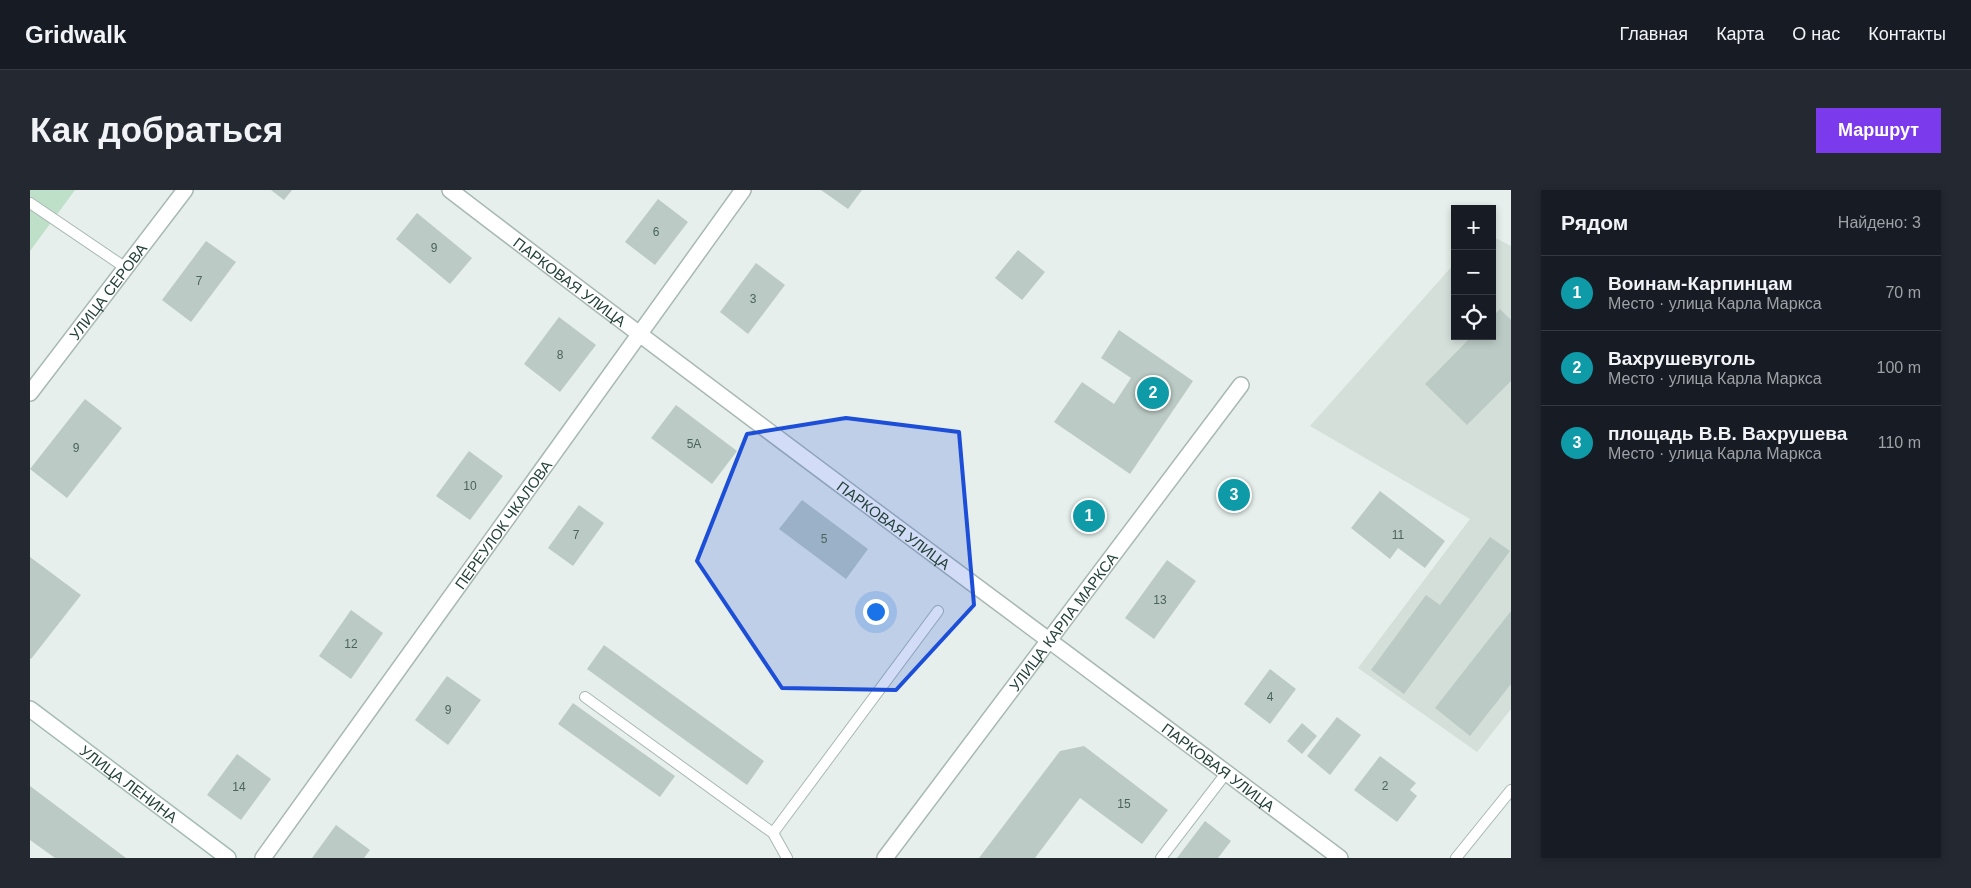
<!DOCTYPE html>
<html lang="ru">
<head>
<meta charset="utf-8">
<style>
  :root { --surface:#171b24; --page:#242831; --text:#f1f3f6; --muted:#9ea1a6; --line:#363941; --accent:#7c3aed }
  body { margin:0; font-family:Helvetica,sans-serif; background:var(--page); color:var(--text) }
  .controls { position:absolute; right:15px; top:15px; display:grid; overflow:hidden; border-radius:0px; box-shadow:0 2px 8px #0003 }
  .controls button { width:45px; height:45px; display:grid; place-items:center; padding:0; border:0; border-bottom:1px solid var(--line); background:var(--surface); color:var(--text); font:25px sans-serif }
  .you { position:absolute; left:845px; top:421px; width:18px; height:18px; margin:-12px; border:4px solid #fff; border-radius:50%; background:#1a73e8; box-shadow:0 0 0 8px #1a73e833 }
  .badge { display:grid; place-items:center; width:32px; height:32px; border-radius:50%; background:var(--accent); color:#fff; font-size:16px; font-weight:700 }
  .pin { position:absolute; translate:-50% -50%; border:2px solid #fff; box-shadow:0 1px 5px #0006 }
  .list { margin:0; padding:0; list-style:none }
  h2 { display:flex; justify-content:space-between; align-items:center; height:65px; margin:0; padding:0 20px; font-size:21px }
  h2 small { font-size:16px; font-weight:400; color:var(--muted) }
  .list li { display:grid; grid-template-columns:32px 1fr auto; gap:15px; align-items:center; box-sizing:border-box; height:75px; padding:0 20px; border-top:1px solid var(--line) }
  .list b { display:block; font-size:19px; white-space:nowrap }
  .list p { margin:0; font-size:16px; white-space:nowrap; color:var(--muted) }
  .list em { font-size:16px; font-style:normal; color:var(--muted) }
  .icon { flex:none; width:28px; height:28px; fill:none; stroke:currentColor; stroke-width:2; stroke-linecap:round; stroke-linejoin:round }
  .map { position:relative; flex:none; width:1481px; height:668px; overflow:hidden; border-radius:0px }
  header { display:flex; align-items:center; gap:30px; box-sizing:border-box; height:70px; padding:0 25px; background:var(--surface); border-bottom:1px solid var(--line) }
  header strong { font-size:24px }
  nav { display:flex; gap:28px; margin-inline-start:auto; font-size:18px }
  .intro { display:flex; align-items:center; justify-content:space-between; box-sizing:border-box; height:120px; padding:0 30px }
  h1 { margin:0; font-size:35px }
  .button { padding:12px 22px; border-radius:0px; background:var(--accent); color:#fff; font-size:18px; font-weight:700 }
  main { display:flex; gap:30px; padding:0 30px }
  aside { flex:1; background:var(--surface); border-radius:0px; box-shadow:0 2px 8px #0003 }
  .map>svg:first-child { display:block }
  .built { fill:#d4dfda }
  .green { fill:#bfe0c8 }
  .building { fill:#bbcac4 }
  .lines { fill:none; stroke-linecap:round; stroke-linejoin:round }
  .lane-casing { stroke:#a8b8b2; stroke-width:12 }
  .street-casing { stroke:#a8b8b2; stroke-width:18 }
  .secondary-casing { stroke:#a4bbb3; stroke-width:18 }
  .lane { stroke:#fff; stroke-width:10 }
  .street { stroke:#fff; stroke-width:15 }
  .secondary { stroke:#fff; stroke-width:15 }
  .marked { fill:#1d4ed8; fill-opacity:0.2; stroke:#1d4ed8; stroke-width:4; stroke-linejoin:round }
  .labels { text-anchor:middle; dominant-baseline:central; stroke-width:5; stroke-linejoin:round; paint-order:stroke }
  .number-label { font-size:12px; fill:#4a645c }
  .street-label { font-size:15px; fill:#24423a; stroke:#f7fbf9 }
</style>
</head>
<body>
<header>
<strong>Gridwalk</strong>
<nav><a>Главная</a><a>Карта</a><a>О нас</a><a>Контакты</a></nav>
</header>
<div class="intro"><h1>Как добраться</h1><a class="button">Маршрут</a></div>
<main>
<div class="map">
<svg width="1481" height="668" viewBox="0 0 1481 668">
  <rect width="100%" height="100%" fill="#e6efeb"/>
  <path class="built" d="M1462,46L1481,56V519L1447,562L1328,478L1440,329L1280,236L1425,73V146H1462Z"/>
  <path class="green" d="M0,0H45L0,61Z"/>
  <path class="building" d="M241,0H262L254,10Z
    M791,0H832L818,19Z
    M628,9L658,32L625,75L595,52Z
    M387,23L442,68L420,94L366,49Z
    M176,51L206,72L161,132L132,110Z
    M988,60L1015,82L992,110L965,88Z
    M726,73L755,95L718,144L690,122Z
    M1470,119L1481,130V191L1437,235L1395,194L1442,146H1462V127Z
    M529,127L566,155L530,202L494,174Z
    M1089,140L1163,191L1100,284L1024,232L1052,192L1084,214L1101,188L1071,168Z
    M55,209L92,238L37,308L0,279Z
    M646,215L707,261L682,294L621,248Z
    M439,261L473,286L440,330L406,306Z
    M1350,301L1415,351L1395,378L1368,358L1360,369L1321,338Z
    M772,310L838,359L816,389L749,339Z
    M549,315L574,333L543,376L518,358Z
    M1460,347L1480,361L1374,504L1341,480L1396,405L1410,415Z
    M0,367L51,405L1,469L0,468Z
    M1137,370L1166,391L1124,449L1095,428Z
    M321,420L353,443L321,489L289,466Z
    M1481,421V494L1440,546L1405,518Z
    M574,455L734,571L717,595L557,479Z
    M1240,479L1266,499L1240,534L1214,514Z
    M417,486L451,510L418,555L385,530Z
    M543,513L645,586L630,607L528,534Z
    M1307,527L1331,545L1300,585L1277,566Z
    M1272,533L1287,546L1272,564L1257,551Z
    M1054,556L1138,620L1112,654L1050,608L1005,668H949L1030,561Z
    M207,564L241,589L211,630L177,605Z
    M1350,566L1386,593L1380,600L1387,606L1367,632L1324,600Z
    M0,596L96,668H25L0,650Z
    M1175,631L1201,651L1188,668H1147Z
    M306,635L340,660L334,668H282Z"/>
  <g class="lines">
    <g class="lane-casing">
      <path id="lane" d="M0,13L96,78
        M555,507L743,643
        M757,668L743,643L908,421
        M1131,668L1197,582
        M1426,668L1481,600"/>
    </g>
    <g class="street-casing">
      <g id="street">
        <path id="s1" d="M420,0C714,226 1014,445 1310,668"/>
        <path id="s2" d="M0,203L155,0"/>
        <path id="s3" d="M233,668L713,0"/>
        <path id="s4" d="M855,668L1211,195"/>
      </g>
    </g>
    <g class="secondary-casing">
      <g id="secondary">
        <path id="s5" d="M0,519L198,668"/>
      </g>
    </g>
    <use href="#lane" class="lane"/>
    <use href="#street" class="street"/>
    <use href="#secondary" class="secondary"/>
  </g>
  <path class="marked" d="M816,228L929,242L944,415L866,500L752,498L667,371L717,244Z"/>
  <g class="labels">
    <g class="number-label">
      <text x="626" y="42">6</text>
      <text x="404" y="58">9</text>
      <text x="169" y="91">7</text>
      <text x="723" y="109">3</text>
      <text x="530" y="165">8</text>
      <text x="664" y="254">5А</text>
      <text x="46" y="258">9</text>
      <text x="440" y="296">10</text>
      <text x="546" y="345">7</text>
      <text x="1368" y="345">11</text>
      <text x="794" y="349">5</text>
      <text x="1130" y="410">13</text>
      <text x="321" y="454">12</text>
      <text x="1240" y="507">4</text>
      <text x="418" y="520">9</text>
      <text x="1355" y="596">2</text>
      <text x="209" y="597">14</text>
      <text x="1094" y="614">15</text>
    </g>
    <g class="street-label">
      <text stroke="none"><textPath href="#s1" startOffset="151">ПАРКОВАЯ УЛИЦА</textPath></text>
      <text stroke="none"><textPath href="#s2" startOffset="128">УЛИЦА СЕРОВА</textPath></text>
      <text stroke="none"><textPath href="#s3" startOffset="411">ПЕРЕУЛОК ЧКАЛОВА</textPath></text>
      <text stroke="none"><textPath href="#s1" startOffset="556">ПАРКОВАЯ УЛИЦА</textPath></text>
      <text stroke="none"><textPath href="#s4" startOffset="296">УЛИЦА КАРЛА МАРКСА</textPath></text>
      <text stroke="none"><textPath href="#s1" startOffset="961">ПАРКОВАЯ УЛИЦА</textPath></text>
      <text stroke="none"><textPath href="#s5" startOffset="124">УЛИЦА ЛЕНИНА</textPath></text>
    </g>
  </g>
</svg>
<div class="controls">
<button>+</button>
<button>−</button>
<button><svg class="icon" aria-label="locate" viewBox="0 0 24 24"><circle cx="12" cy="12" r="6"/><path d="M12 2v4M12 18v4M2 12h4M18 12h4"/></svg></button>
</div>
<div class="you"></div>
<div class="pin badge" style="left:1059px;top:326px;background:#0f9aa8">1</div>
<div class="pin badge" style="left:1123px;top:203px;background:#0f9aa8">2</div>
<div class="pin badge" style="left:1204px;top:305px;background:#0f9aa8">3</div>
</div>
<aside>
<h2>Рядом<small>Найдено: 3</small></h2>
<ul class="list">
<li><span class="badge" style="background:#0f9aa8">1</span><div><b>Воинам-Карпинцам</b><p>Место · улица Карла Маркса</p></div><em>70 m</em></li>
<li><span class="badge" style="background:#0f9aa8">2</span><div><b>Вахрушевуголь</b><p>Место · улица Карла Маркса</p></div><em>100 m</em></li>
<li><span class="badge" style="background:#0f9aa8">3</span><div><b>площадь В.В. Вахрушева</b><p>Место · улица Карла Маркса</p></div><em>110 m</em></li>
</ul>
</aside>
</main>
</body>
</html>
